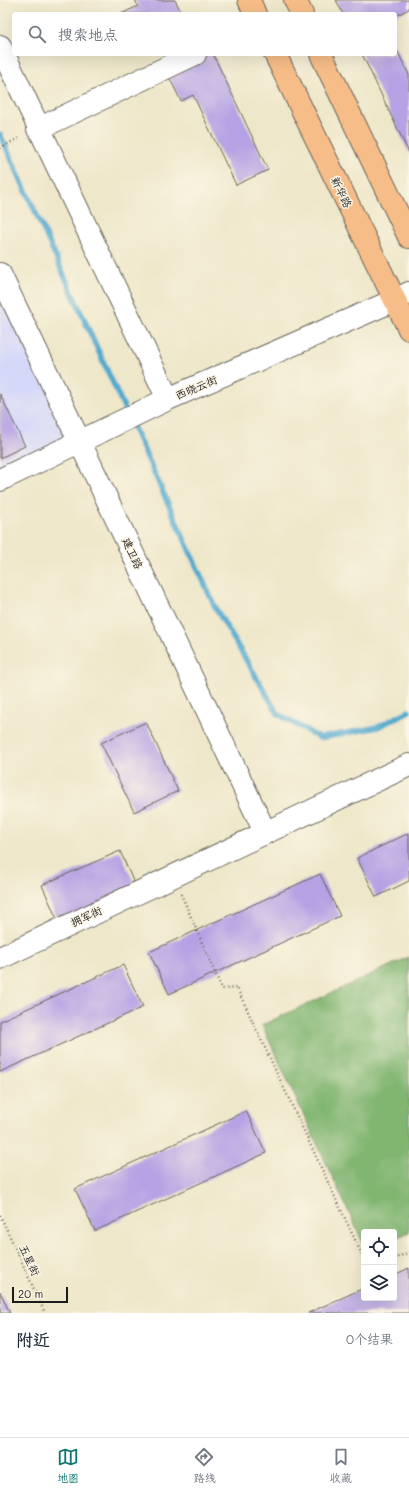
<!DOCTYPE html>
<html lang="zh">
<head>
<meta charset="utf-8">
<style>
  :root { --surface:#fff; --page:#f2f2f3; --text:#1f2937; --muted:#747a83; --line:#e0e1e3; --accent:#0f766e }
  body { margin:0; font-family:Mali,"LXGW WenKai TC",sans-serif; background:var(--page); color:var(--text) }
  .controls { position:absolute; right:12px; bottom:12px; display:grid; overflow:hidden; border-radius:4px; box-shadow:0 4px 16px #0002 }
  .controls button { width:36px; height:36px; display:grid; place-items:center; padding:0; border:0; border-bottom:1px solid var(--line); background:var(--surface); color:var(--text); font:20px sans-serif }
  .scale { position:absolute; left:12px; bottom:10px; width:56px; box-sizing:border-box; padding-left:4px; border:2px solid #1c1c1c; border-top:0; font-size:11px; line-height:14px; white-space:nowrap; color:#1c1c1c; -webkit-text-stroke:3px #fcf5e5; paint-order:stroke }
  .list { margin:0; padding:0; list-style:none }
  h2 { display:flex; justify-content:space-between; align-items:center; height:52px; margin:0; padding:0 16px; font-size:17px }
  h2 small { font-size:13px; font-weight:400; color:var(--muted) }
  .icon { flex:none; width:22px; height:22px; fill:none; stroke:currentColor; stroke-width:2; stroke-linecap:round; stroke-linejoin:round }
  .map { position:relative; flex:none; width:409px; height:1313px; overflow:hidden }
  .search { position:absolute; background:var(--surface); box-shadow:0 4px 16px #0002; left:12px; right:12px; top:12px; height:44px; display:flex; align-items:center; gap:10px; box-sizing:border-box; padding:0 14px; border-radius:4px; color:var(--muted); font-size:15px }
  .sheet { height:124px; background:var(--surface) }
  nav { display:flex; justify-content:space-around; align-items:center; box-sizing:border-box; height:56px; border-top:1px solid var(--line); background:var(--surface); font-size:11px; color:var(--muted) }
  nav a { display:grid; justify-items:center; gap:2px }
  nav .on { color:var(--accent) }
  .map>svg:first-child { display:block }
  .built { fill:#d5d8f9 }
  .forest { fill:#81b671; stroke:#4e6946 }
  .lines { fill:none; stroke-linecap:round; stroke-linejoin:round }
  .stream { stroke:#52aacf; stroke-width:5.5 }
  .building { fill:#b4a2e4 }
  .minor-casing { stroke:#666359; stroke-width:24 }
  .major-casing { stroke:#666359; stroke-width:24 }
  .path { stroke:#666359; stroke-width:2.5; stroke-dasharray:1 3; stroke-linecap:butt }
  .minor { stroke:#fff; stroke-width:22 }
  .major { stroke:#f7bd88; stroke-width:22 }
  .labels { text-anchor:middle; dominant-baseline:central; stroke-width:3; stroke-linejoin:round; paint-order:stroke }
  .street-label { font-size:11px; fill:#1c1c1c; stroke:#fcf5e5 }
</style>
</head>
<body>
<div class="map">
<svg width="409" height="1313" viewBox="0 0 409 1313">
  <rect width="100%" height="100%" fill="#fcf5e5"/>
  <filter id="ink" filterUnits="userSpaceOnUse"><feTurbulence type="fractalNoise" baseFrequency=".025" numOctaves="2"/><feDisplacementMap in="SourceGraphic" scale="8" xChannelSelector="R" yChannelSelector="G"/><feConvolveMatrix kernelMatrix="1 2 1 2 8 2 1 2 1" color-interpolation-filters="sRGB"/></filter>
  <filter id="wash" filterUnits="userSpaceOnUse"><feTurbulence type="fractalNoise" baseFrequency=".012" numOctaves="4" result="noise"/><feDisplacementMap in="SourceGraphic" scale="16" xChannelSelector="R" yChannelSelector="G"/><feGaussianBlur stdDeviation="0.9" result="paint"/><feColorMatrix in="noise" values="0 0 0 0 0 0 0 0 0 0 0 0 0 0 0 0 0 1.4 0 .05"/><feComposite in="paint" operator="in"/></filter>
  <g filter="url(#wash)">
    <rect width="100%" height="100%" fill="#eee7c9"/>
    <path class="built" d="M0,278L77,439L0,476Z"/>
    <path class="forest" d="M409,957V1232L394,1239V1232H364V1245L262,1025Z"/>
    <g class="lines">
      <path class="stream" d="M0,134L127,414
        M131,422L216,609L278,714L320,738L378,727L409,711"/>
    </g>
    <g id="blocks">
      <path class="building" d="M135,0H175L182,14H121L138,6Z
        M336,0H409V9L395,16V14H343Z
        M395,46L409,75V153L362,54H395Z
        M202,54H213L268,170L236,185L193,95L181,101L166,71Z
        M0,394L25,446L0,458Z
        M146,722L178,791L134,812L101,743Z
        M409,833V881L376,897L357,858Z
        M120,851L137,890L59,924L42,885Z
        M320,874L340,916L169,994L149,952Z
        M123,965L143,1007L0,1072V1021Z
        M246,1111L266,1153L95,1231L75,1189Z
        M409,1268V1313H308L364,1288V1298H394V1275Z
        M0,1292L10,1313H0Z"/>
    </g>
  </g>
  <g filter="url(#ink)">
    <use href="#blocks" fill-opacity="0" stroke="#666359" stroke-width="1"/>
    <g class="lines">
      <g class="minor-casing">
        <path id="minor" d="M0,46L168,399
          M38,129L195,54
          M0,274L265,832
          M0,480L168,399L395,300L409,293
          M0,958L409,765"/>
      </g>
      <g class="major-casing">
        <path id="major" d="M249,0L255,14
          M295,0L302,14
          M275,54L409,329
          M321,54L409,237"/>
      </g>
      <path class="path" d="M0,148L21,137
        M181,894L222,989L237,988L364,1259
        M0,1215L45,1313
        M394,1259L409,1252"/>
      <use href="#minor" class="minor"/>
      <use href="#major" class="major"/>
    </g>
  </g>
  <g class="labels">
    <g class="street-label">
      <text transform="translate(342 192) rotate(64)">新华路</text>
      <text transform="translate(196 387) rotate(-23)">西晓云街</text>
      <text transform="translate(133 553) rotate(65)">建卫路</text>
      <text transform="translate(86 916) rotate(-25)">拥军街</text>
      <text transform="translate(30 1260) rotate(65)">五星街</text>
    </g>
  </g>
</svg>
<div class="controls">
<button><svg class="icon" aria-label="locate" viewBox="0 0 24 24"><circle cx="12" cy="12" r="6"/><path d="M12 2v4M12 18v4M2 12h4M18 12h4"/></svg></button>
<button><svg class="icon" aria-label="layers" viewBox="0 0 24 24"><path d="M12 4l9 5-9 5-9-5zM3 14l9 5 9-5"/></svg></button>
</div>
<div class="scale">20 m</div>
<div class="search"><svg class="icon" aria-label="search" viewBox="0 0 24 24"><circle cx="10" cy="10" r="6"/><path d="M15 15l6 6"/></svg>搜索地点</div>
</div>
<section class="sheet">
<h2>附近<small>0个结果</small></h2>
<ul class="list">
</ul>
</section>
<nav>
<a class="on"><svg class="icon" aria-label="map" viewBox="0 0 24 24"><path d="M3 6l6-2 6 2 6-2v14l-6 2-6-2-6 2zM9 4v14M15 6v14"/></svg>地图</a>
<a><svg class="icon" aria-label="directions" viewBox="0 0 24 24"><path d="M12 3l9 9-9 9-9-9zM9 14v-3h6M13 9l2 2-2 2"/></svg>路线</a>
<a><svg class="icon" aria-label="saved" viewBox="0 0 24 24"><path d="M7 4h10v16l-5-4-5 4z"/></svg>收藏</a>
</nav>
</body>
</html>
